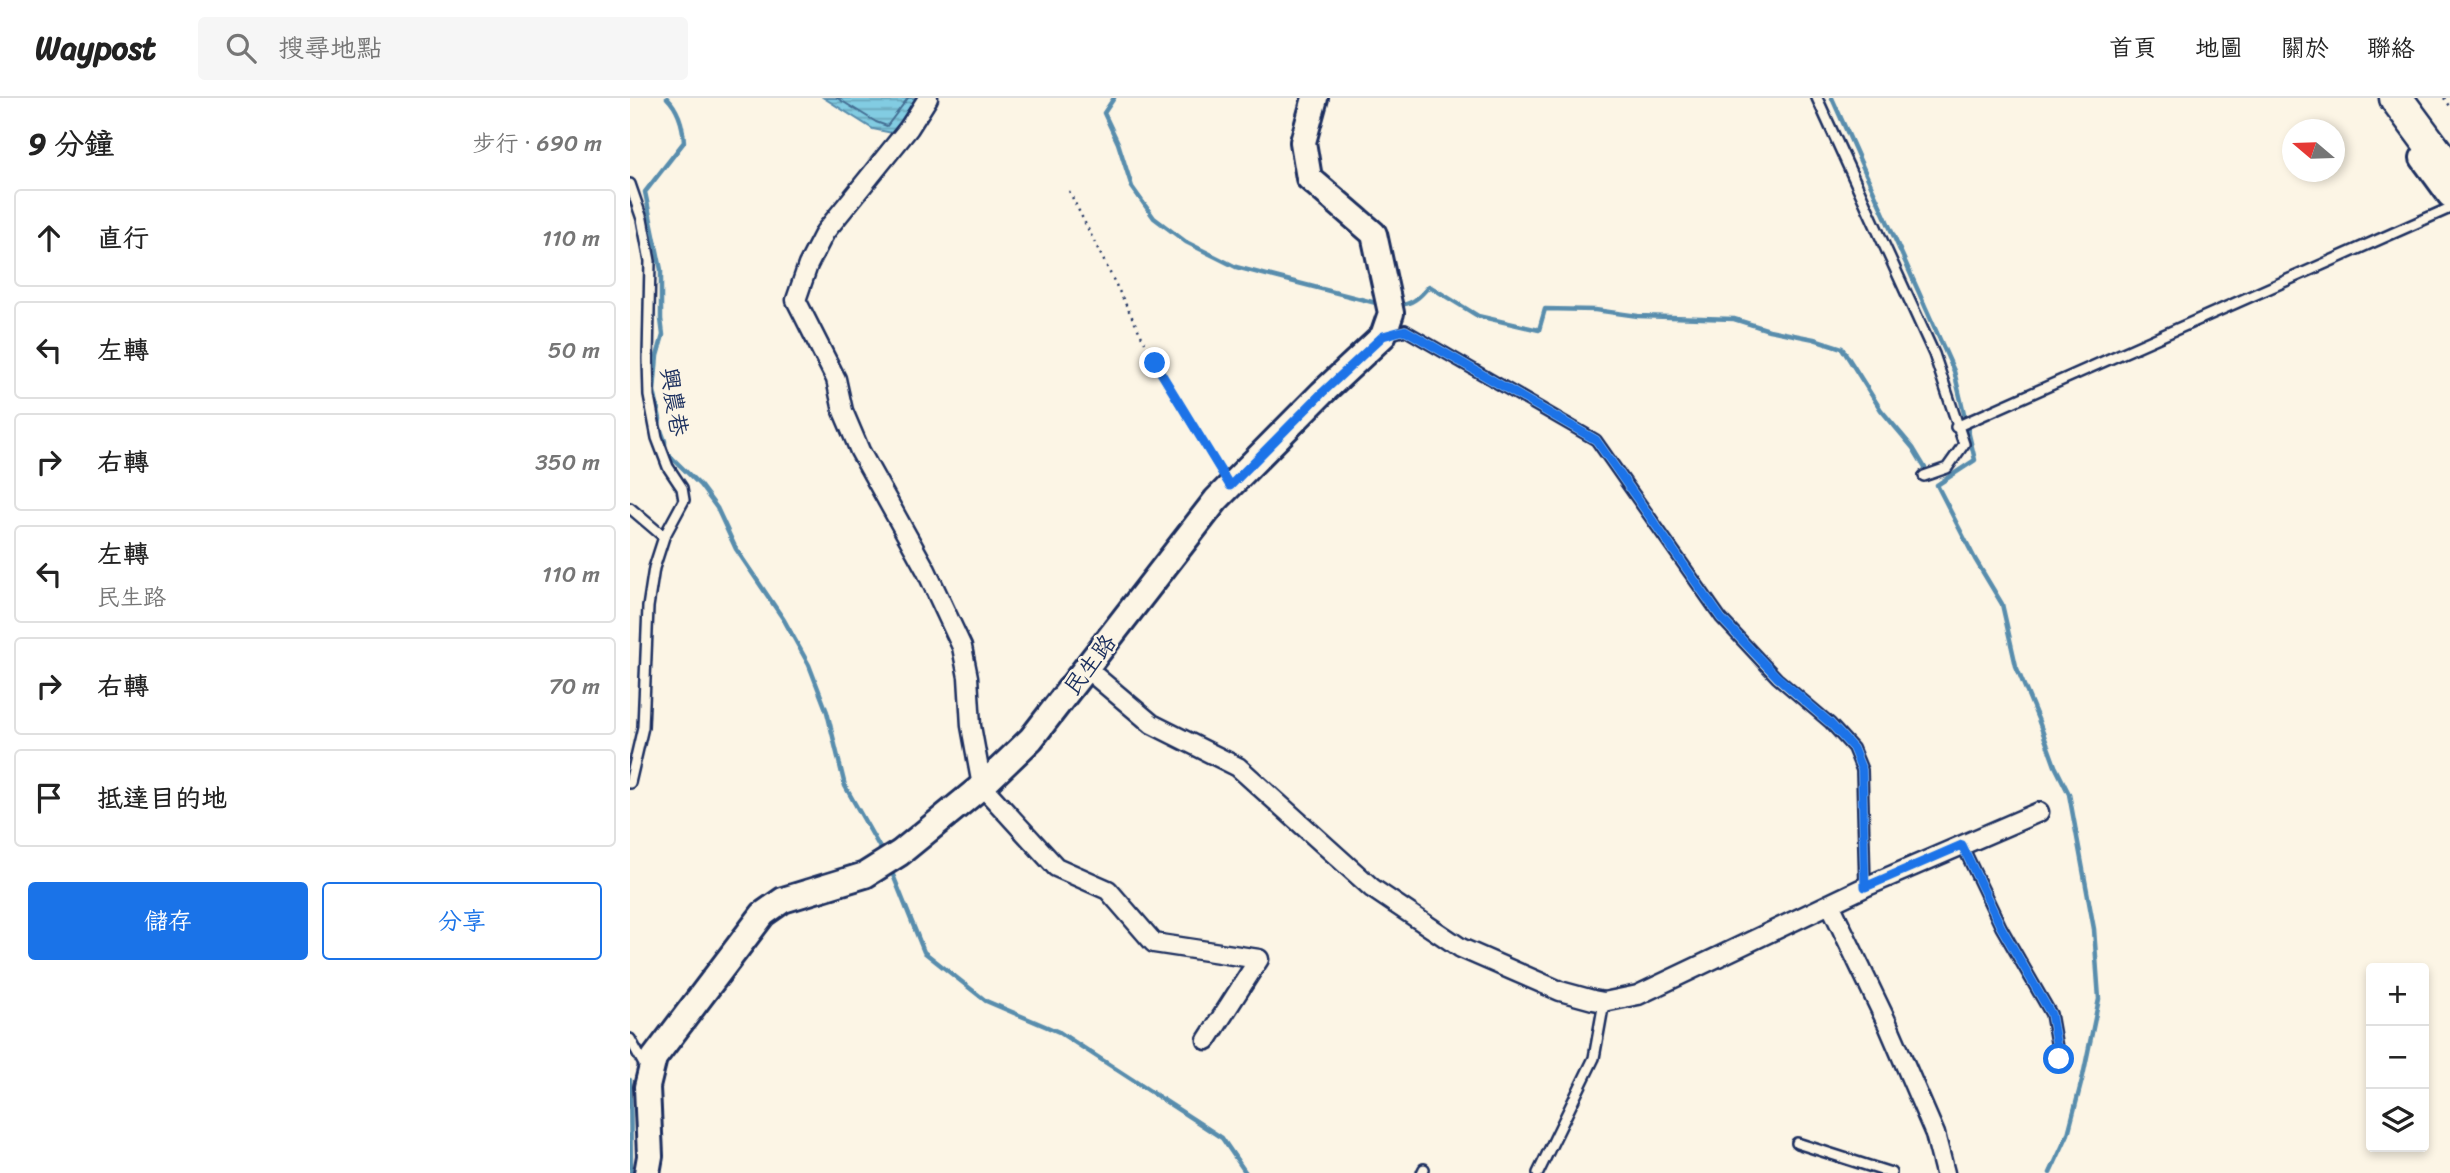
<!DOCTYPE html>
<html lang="zh-TW">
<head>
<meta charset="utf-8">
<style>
  :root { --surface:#fff; --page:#f6f6f6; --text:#222; --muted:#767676; --line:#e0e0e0; --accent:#1a73e8 }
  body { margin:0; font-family:Sriracha,"LXGW WenKai TC",sans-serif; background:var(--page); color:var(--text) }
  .controls { position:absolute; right:21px; bottom:21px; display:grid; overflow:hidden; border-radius:7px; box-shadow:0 4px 10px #0003 }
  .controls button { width:63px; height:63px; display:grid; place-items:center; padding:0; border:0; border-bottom:2px solid var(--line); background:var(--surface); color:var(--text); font:35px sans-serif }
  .compass { position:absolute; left:1652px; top:21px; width:63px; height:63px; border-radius:50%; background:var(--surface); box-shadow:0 4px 10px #0003; rotate:289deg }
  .stop { position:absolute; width:21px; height:21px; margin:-16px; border:5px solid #1a73e8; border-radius:50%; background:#fff }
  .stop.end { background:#1a73e8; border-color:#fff; box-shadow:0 2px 7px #0008 }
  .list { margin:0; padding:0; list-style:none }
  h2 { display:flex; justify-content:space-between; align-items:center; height:91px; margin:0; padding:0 28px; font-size:30px }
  h2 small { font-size:23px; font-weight:400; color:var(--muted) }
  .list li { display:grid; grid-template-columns:46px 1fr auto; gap:21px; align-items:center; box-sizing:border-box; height:98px; margin:0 14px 14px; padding:0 14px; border:2px solid var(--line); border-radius:7px }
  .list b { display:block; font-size:26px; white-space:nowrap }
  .list p { margin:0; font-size:23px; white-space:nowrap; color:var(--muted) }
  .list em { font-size:23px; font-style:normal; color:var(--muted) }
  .actions { display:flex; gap:14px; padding:21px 28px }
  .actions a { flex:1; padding:16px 0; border:2px solid var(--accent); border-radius:7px; text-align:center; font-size:24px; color:var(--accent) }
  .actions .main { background:var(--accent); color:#fff }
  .icon { flex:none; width:38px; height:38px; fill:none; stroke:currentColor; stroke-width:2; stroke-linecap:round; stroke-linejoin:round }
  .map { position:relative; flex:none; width:1820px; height:1075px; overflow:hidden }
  header { display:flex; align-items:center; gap:42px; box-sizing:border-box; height:98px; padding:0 35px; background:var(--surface); border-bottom:2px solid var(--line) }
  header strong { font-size:33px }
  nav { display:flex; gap:38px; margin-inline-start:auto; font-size:24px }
  .search { width:490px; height:63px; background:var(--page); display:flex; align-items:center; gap:18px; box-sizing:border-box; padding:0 24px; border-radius:7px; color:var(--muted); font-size:26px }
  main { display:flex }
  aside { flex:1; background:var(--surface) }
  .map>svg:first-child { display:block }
  .water { fill:url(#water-rules); stroke:#598dad; stroke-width:2 }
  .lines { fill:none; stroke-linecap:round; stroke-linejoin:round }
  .shore { stroke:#446e93; stroke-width:2 }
  .stream { stroke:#598dad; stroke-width:4.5 }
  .lane-casing { stroke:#1b2f5e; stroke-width:14 }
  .street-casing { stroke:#1b2f5e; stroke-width:23 }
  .secondary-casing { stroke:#1b2f5e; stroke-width:30 }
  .highway-casing { stroke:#1b2f5e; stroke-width:37 }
  .path { stroke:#1b2f5e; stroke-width:2.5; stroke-dasharray:2 5; stroke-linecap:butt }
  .lane { stroke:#fcf5e5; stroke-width:9 }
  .street { stroke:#fcf5e5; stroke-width:18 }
  .secondary { stroke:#fcf5e5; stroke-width:24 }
  .highway { stroke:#fcf5e5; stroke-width:32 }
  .route { stroke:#1a73e8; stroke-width:9 }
  .labels { text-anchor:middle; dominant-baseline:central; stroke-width:5; stroke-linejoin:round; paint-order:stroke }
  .street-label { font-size:23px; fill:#1b2f5e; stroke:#fcf5e5 }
</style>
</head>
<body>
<header>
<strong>Waypost</strong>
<div class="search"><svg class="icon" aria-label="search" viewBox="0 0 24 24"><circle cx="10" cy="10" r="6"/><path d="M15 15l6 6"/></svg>搜尋地點</div>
<nav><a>首頁</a><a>地圖</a><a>關於</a><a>聯絡</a></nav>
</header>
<main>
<aside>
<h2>9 分鐘<small>步行 · 690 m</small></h2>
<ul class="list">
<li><svg class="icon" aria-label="ahead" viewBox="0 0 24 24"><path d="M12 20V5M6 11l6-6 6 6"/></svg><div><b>直行</b></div><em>110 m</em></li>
<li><svg class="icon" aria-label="left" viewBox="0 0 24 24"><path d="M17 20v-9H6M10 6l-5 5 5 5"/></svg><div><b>左轉</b></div><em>50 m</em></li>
<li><svg class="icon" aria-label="right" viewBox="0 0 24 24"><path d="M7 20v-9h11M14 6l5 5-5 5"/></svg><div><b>右轉</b></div><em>350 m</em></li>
<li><svg class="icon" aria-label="left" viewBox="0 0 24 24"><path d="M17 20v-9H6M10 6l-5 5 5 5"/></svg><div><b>左轉</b><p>民生路</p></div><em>110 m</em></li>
<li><svg class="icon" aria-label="right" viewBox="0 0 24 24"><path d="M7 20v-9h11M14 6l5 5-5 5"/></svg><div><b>右轉</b></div><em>70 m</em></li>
<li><svg class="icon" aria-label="arrive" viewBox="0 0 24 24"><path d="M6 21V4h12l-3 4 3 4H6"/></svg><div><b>抵達目的地</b></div></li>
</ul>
<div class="actions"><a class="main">儲存</a><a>分享</a></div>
</aside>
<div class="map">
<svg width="1820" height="1075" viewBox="0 0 1820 1075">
  <defs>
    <pattern id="water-rules" width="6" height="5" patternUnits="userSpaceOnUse" patternTransform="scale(1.75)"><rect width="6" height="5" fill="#82cce2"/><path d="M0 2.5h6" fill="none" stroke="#6aa6ba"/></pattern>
  </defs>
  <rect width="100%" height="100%" fill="#fcf5e5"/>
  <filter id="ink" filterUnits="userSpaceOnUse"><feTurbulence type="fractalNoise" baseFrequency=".0143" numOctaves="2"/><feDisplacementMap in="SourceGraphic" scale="14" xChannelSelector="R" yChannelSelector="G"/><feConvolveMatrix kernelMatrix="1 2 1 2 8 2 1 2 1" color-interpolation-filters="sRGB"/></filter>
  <g filter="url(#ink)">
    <path class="water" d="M194,0H287L262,35L243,31Z"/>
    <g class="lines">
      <path class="shore" d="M207,0L246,24L257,28L278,0"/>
      <path class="stream" d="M37,0C49,12 53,27 54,44L15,94L31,172V221L33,237L27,258L24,293L30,321L29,327L35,343V353L70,387L87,410L106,451L154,522L179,567L197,614L215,688L254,757
        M484,0L474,15L488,45L502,89L524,120L556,144L606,169L750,206
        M1202,0L1324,273L1345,362L1307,387L1345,461L1372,506L1386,568L1408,621L1425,668L1439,696L1464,831L1469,901L1453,978L1438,1036L1420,1075
        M766,207C781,208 790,199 799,188L848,218L909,232L915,211L965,212L1008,218L1104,221L1139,232L1184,241L1212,250L1251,312L1283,350L1295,370
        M261,772L294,854L356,903L429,934L592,1040L616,1075
        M0,982L1,1075"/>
      <g class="lane-casing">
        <path id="lane" d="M1187,0L1304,256L1334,346L1317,370L1294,378
          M0,86L12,121L20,163L18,261L19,298L27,340L38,369L52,390L54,402L34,439L24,470L18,509L13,629L0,685
          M758,237L775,232L966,342L1091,520L1147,580L1200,625L1223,650L1232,672L1235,789
          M1326,329L1820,110
          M0,410L34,439
          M1332,747L1371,829L1421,916L1429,961
          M0,941L16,970
          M1167,1045L1261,1075
          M792,1075L794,1071
          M908,1075L964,960L974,904"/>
      </g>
      <g class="street-casing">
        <path id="street" d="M298,0L279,30L195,134L178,167L166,202L206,281L213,313L230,353L296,472L332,549L338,579L341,628L352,688L426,769L478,792L524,845L629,861L577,942
          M457,571L522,626L608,669L742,790L831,850L930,893L963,902L974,904L1008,897L1235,789L1409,714
          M1200,806L1258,927L1305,1036L1315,1075"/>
      </g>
      <g class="secondary-casing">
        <path id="secondary" d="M1793,60L1820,97
          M17,1075L20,1058L17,989L24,960L133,816L153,802L235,777L270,755L352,688L401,641L586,402L692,295L753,238L761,215L744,136L679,80L673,44L685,0"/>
      </g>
      <g class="highway-casing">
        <path id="highway" d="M1766,0L1820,73"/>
      </g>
      <path class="path" d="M1814,0L1820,8
        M439,93L525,265L589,370"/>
      <use href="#lane" class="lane"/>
      <use href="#street" class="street"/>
      <use href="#secondary" class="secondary"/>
      <use href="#highway" class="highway"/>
    </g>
  </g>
  <g class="lines" filter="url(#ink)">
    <path class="route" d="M525,265L600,388L692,295L753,238L775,232L966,342L1091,520L1147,579L1200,625L1223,650L1232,672L1235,789L1332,747L1371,829L1421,916L1429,961"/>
  </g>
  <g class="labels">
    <g class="street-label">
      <text transform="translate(44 304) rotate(81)">興農巷</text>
      <text transform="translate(460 567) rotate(-53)">民生路</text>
    </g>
  </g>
</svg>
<div class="controls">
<button>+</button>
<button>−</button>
<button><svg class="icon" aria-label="layers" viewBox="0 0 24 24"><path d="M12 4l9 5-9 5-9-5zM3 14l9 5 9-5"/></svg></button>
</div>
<svg class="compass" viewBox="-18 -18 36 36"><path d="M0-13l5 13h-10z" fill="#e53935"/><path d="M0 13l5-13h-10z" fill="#767676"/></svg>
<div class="stop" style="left:1429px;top:961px"></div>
<div class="stop end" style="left:525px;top:265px"></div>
</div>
</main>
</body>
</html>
